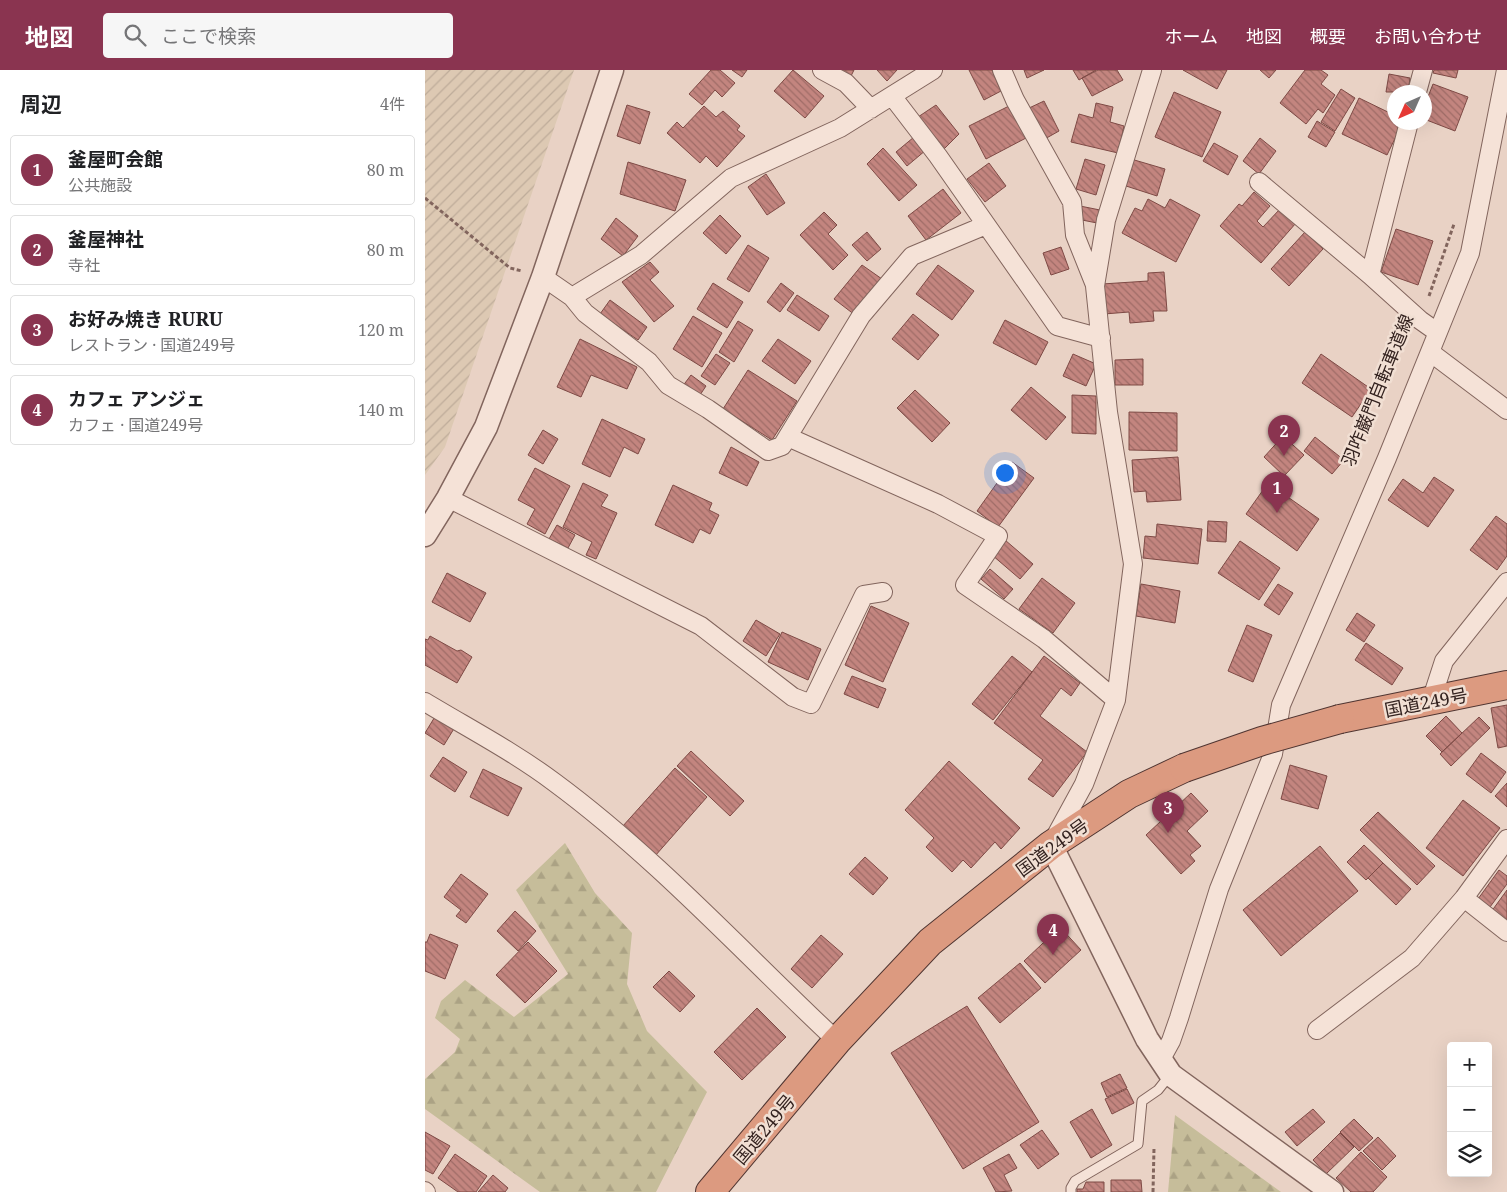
<!DOCTYPE html>
<html lang="ja">
<head>
<meta charset="utf-8">
<style>
  :root { --surface:#fff; --page:#f6f6f6; --text:#202124; --muted:#757577; --line:#e0e0e0; --accent:#8a3450 }
  body { margin:0; font-family:"Noto Serif","Noto Sans JP",serif; background:var(--page); color:var(--text) }
  .controls { position:absolute; right:15px; bottom:15px; display:grid; overflow:hidden; border-radius:5px; box-shadow:0 5px 20px #0002 }
  .controls button { width:45px; height:45px; display:grid; place-items:center; padding:0; border:0; border-bottom:1px solid var(--line); background:var(--surface); color:var(--text); font:25px sans-serif }
  .compass { position:absolute; left:962px; top:15px; width:45px; height:45px; border-radius:50%; background:var(--surface); box-shadow:0 5px 20px #0002; rotate:225deg }
  .you { position:absolute; left:579px; top:402px; width:18px; height:18px; margin:-12px; border:4px solid #fff; border-radius:50%; background:#1a73e8; box-shadow:0 0 0 8px #1a73e833 }
  .badge { display:grid; place-items:center; width:32px; height:32px; border-radius:50%; background:var(--accent); color:#fff; font-size:16px; font-weight:700 }
  .pin { position:absolute; translate:-50% -41px; filter:drop-shadow(0 1px 2px #0008) }
  .pin::after { content:''; position:absolute; top:26px; width:18px; height:15px; background:inherit; clip-path:polygon(0 0,100% 0,50% 100%) }
  .list { margin:0; padding:0; list-style:none }
  h2 { display:flex; justify-content:space-between; align-items:center; height:65px; margin:0; padding:0 20px; font-size:21px }
  h2 small { font-size:16px; font-weight:400; color:var(--muted) }
  .list li { display:grid; grid-template-columns:32px 1fr auto; gap:15px; align-items:center; box-sizing:border-box; height:70px; margin:0 10px 10px; padding:0 10px; border:1px solid var(--line); border-radius:5px }
  .list b { display:block; font-size:19px; white-space:nowrap }
  .list p { margin:0; font-size:16px; white-space:nowrap; color:var(--muted) }
  .list em { font-size:16px; font-style:normal; color:var(--muted) }
  .icon { flex:none; width:28px; height:28px; fill:none; stroke:currentColor; stroke-width:2; stroke-linecap:round; stroke-linejoin:round }
  .map { position:relative; flex:none; width:1082px; height:1122px; overflow:hidden }
  header { display:flex; align-items:center; gap:30px; box-sizing:border-box; height:70px; padding:0 25px; background:var(--accent); color:#fff }
  header strong { font-size:24px }
  nav { display:flex; gap:28px; margin-inline-start:auto; font-size:18px }
  .search { width:350px; height:45px; background:var(--page); display:flex; align-items:center; gap:12px; box-sizing:border-box; padding:0 18px; border-radius:5px; color:var(--muted); font-size:19px }
  main { display:flex }
  aside { flex:1; background:var(--surface) }
  .map>svg:first-child { display:block }
  .farmland { fill:url(#farmland-furrows) }
  .forest { fill:url(#forest-firs) }
  .building { fill:url(#building-back-hatch); stroke:#7e4a45 }
  .lines { fill:none; stroke-linecap:round; stroke-linejoin:round }
  .service-casing { stroke:#82655d; stroke-width:11 }
  .minor-casing { stroke:#82655d; stroke-width:20 }
  .tertiary-casing { stroke:#82655d; stroke-width:25 }
  .trunk-casing { stroke:#503531; stroke-width:30 }
  .path { stroke:#82655d; stroke-width:3; stroke-dasharray:4 2.5; stroke-linecap:butt }
  .service { stroke:#f5e2d7; stroke-width:9 }
  .minor { stroke:#f5e2d7; stroke-width:18 }
  .tertiary { stroke:#f5e2d7; stroke-width:22 }
  .trunk { stroke:#dc9a80; stroke-width:28 }
  .trunk-bridge-casing { stroke:#503531; stroke-width:30; stroke-linecap:butt }
  .trunk-bridge { stroke:#dc9a80; stroke-width:28 }
  .labels { text-anchor:middle; dominant-baseline:central; stroke-width:5; stroke-linejoin:round; paint-order:stroke }
  .street-label { font-size:18px; fill:#33221f; stroke:#f1dfd3 }
</style>
</head>
<body>
<header>
<strong>地図</strong>
<div class="search"><svg class="icon" aria-label="search" viewBox="0 0 24 24"><circle cx="10" cy="10" r="6"/><path d="M15 15l6 6"/></svg>ここで検索</div>
<nav><a>ホーム</a><a>地図</a><a>概要</a><a>お問い合わせ</a></nav>
</header>
<main>
<aside>
<h2>周辺<small>4件</small></h2>
<ul class="list">
<li><span class="badge">1</span><div><b>釜屋町会館</b><p>公共施設</p></div><em>80 m</em></li>
<li><span class="badge">2</span><div><b>釜屋神社</b><p>寺社</p></div><em>80 m</em></li>
<li><span class="badge">3</span><div><b>お好み焼き RURU</b><p>レストラン · 国道249号</p></div><em>120 m</em></li>
<li><span class="badge">4</span><div><b>カフェ アンジェ</b><p>カフェ · 国道249号</p></div><em>140 m</em></li>
</ul>
</aside>
<div class="map">
<svg width="1082" height="1122" viewBox="0 0 1082 1122">
  <defs>
    <pattern id="farmland-furrows" width="10" height="10" patternUnits="userSpaceOnUse" patternTransform="scale(1.25)"><rect width="10" height="10" fill="#ddc9b3"/><path d="M-1 1l2-2M0 10L10 0M9 11l2-2" fill="none" stroke="#beac9a"/></pattern>
    <pattern id="forest-firs" width="22" height="20" patternUnits="userSpaceOnUse" patternTransform="scale(1.25)"><rect width="22" height="20" fill="#c6bd9a"/><path d="M5 1l3.5 6h-7zM16 11l3.5 6h-7z" fill="#aba284"/></pattern>
    <pattern id="building-back-hatch" width="6" height="6" patternUnits="userSpaceOnUse" patternTransform="scale(1.25)"><rect width="6" height="6" fill="#c3857f"/><path d="M-1 5l2 2M0 0l6 6M5-1l2 2" fill="none" stroke="#9f6c67"/></pattern>
  </defs>
  <rect width="100%" height="100%" fill="#e9d2c5"/>
  <path class="farmland" d="M0,0H149L20,377L0,405Z"/>
  <path class="forest" d="M140,773L170,823L207,863L202,914L222,961L282,1022L231,1122H115L0,1039V1009L30,982L35,969L10,948L16,931L40,910L89,947L143,904L91,820Z
    M750,1045L856,1122H743Z"/>
  <path class="building" d="M286,0H295L310,13L297,27L290,20L277,35L264,24Z
    M307,0H322L317,7Z
    M368,0L399,26L380,48L349,21Z
    M409,0H429L425,8Z
    M452,0H472L462,11Z
    M544,0H567L576,21L559,30Z
    M599,0H619L602,8Z
    M648,0H671L654,10Z
    M673,0H692L698,10L667,26L657,8Z
    M758,0H802L792,19Z
    M835,0H851L844,8Z
    M880,0H896L903,5L896,14L910,25L898,43L893,39L881,54L855,33Z
    M1009,0H1033L1031,8L1008,3Z
    M964,4L985,8L983,22H961Z
    M1008,14L1043,27L1030,61L999,49V37Z
    M916,19L930,28L910,61L896,52Z
    M749,22L796,42L777,87L730,67Z
    M934,28L969,45V52H978L962,85L917,64Z
    M619,31L634,61L618,70L602,39Z
    M671,33L688,37L685,52L699,56L693,83L646,72L654,44L668,48Z
    M202,35L225,42L215,74L192,66Z
    M511,35L534,64L517,81L490,49Z
    M279,36L291,47L298,41L315,56L312,60L320,66L292,97L281,86L275,93L242,63L252,52L258,58Z
    M584,36L601,68L561,89L544,56Z
    M892,51L910,62L901,77L883,67Z
    M489,67L501,80L482,96L471,82Z
    M835,68L851,81L834,104L818,91Z
    M789,73L813,86L803,105L778,91Z
    M458,78L492,115L474,131L442,94Z
    M660,89L680,95L671,125L651,119Z
    M706,89L740,99L732,126L698,115Z
    M203,92L261,110L250,141L195,124Z
    M564,93L581,116L560,132L542,109Z
    M341,104L360,133L342,145L323,117Z
    M518,119L536,143L501,170L483,146Z
    M829,122L845,136L832,151L838,157L855,139L871,153L836,193L795,156L814,134L817,136Z
    M723,129L740,138L745,129L775,145L751,192L697,163L710,138L717,141Z
    M655,136L675,140L672,153L652,149Z
    M399,142L412,155L403,164L423,185L408,200L375,165Z
    M295,145L316,166L301,184L278,163Z
    M191,148L213,166L198,186L176,169Z
    M971,159L1008,171L993,215L956,202Z
    M442,162L456,179L442,191L427,175Z
    M880,162L898,179L864,216L846,199Z
    M323,175L344,188L324,222L302,209Z
    M636,177L644,199L626,205L618,183Z
    M225,192L234,202L225,210L249,236L229,252L197,212Z
    M437,195L457,209L430,245L409,229Z
    M513,195L549,221L527,250L491,224Z
    M739,202L742,241H728L729,251L705,253L704,242L679,244L677,214L723,211V203Z
    M288,213L318,232L302,258L272,239Z
    M356,213L369,223L355,242L342,232Z
    M372,225L404,246L394,261L362,240Z
    M185,230L222,257L213,270L175,244Z
    M488,244L514,265L493,290L467,269Z
    M268,246L297,263L277,297L248,279Z
    M580,250L623,272L611,295L568,273Z
    M313,251L328,260L309,292L294,282Z
    M155,269L212,297L202,319L166,305L156,327L132,317Z
    M353,269L386,291L370,314L337,291Z
    M291,284L305,293L290,315L276,306Z
    M648,284L671,294L661,316L638,306Z
    M896,284L946,319L927,347L877,313Z
    M718,289V315H690V290Z
    M323,300L372,331L347,370L298,339Z
    M266,305L281,316L273,328L257,317Z
    M606,317L641,347L621,370L586,340Z
    M490,320L525,353L507,372L472,338Z
    M647,325L671,326V364L647,363Z
    M704,342L752,343V381L704,380Z
    M177,349L220,369L213,384L199,377L185,407L157,394Z
    M118,360L133,369L118,394L103,385Z
    M858,366L879,385L859,406L839,387Z
    M890,367L919,390L907,404L879,381Z
    M306,377L334,392L322,416L294,403Z
    M753,387L756,430L722,432L721,421L709,422L707,390Z
    M587,392L609,408L573,457L552,441Z
    M110,398L145,416L120,464L102,454L110,439L93,430Z
    M1009,407L1029,420L1003,457L963,430L978,409L998,423Z
    M158,413L183,425L176,436L192,443L171,489L161,485L167,472L138,457Z
    M843,413L894,449L872,481L821,444Z
    M248,415L287,433L284,440L294,445L285,464L275,459L268,473L230,455Z
    M1071,446L1082,454V486L1072,500L1045,480Z
    M783,451L802,452L801,472L782,471Z
    M732,454L777,459L773,494L718,488L720,466L731,467Z
    M132,455L150,465L143,478L124,469Z
    M580,470L608,494L595,509L567,485Z
    M815,471L855,498L834,530L793,503Z
    M565,499L588,519L579,529L556,509Z
    M22,503L61,523L45,552L7,532Z
    M617,508L650,533L628,563L594,539Z
    M716,514L755,521L750,553L711,546Z
    M853,514L868,523L854,545L839,535Z
    M446,536L484,553L458,612L420,595Z
    M932,543L950,555L939,572L921,560Z
    M331,550L355,564L341,586L318,571Z
    M822,555L847,565L828,612L803,601Z
    M357,562L396,579L383,610L343,592Z
    M5,566L32,581L36,580L47,587L32,613L0,595V569L3,570Z
    M941,573L978,598L967,615L930,590Z
    M587,586L607,602L568,650L547,634Z
    M619,586L655,613L646,626L636,618L615,646L662,682L628,727L603,709L618,690L569,653Z
    M427,606L461,619L453,638L419,624Z
    M1082,635V676L1073,678L1066,638Z
    M11,645L30,657L19,675L0,663Z
    M1021,646L1037,663L1017,682L1001,666Z
    M1054,647L1065,658L1026,696L1015,684Z
    M266,681L319,731L305,746L252,696Z
    M1056,683L1081,702L1066,723L1041,704Z
    M18,687L42,702L30,722L5,706Z
    M524,691L595,758L576,779L570,772L546,798L538,790L527,802L501,777L509,768L480,740Z
    M865,695L902,706L893,739L856,729Z
    M250,698L282,727L230,786L197,757Z
    M58,699L97,718L83,746L45,727Z
    M1082,713V737L1070,726Z
    M766,723L783,741L762,761L776,776L765,785L770,791L756,804L721,765Z
    M1038,730L1075,758L1038,806L1001,778Z
    M953,742L1010,796L992,815L935,760Z
    M939,775L958,793L941,810L922,792Z
    M895,776L933,821L856,886L818,840Z
    M440,787L463,808L448,825L424,804Z
    M958,793L986,819L971,835L943,808Z
    M1074,800L1082,806V814L1065,837L1053,829Z
    M36,804L63,824L41,853L31,846L36,840L19,827Z
    M1082,820V853L1066,842Z
    M90,841L111,861L93,881L72,861Z
    M635,857L656,880L620,913L599,891Z
    M5,864L33,875L20,909L0,901V872H2Z
    M396,865L418,884L387,918L366,899Z
    M103,872L132,901L100,933L71,905Z
    M595,893L616,918L575,953L553,928Z
    M244,901L270,926L255,942L228,917Z
    M542,936L614,1052L538,1099L466,983Z
    M332,938L361,967L317,1010L289,982Z
    M695,1004L702,1018L682,1027L676,1013Z
    M702,1019L709,1033L687,1044L680,1029Z
    M667,1039L687,1075L666,1088L645,1052Z
    M888,1039L900,1052L872,1076L860,1062Z
    M929,1049L948,1068L934,1081L915,1062Z
    M617,1060L634,1084L613,1099L595,1075Z
    M0,1062L25,1076L8,1104L0,1100Z
    M915,1063L929,1077L901,1104L888,1090Z
    M953,1067L971,1086L957,1100L938,1081Z
    M936,1082L962,1107L948,1122H926L911,1108Z
    M30,1084L62,1106L51,1122H33L13,1108Z
    M584,1084L592,1098L579,1105L587,1121L571,1122L558,1098Z
    M68,1105L83,1118L80,1122H53Z
    M686,1110H716L717,1122H686Z
    M661,1112H679V1122H652V1119H658Z"/>
  <g class="lines">
    <g class="service-casing">
      <path id="service" d="M646,1122V1118L650,1111L713,1074L717,1031L733,1020L745,1005"/>
    </g>
    <g class="minor-casing">
      <path id="minor" d="M397,0L421,13L446,39
        M577,0L590,30L647,132L650,165L670,215
        M992,22L998,0
        M467,26L513,86L632,256L676,268
        M834,112L945,205L995,250L1012,262
        M945,205L984,52
        M118,207L147,227L216,185L306,108L415,58L508,0
        M147,227L160,243L224,292L243,315L283,339L343,381L357,376L436,246L487,186L561,155
        M1005,282L1082,340
        M363,367L513,434L573,466L540,515L619,569L691,630
        M23,428L276,556L368,627L386,634L439,525L458,522
        M1006,631L1019,591L1082,512
        M0,632C43,658 89,682 129,712C232,788 319,884 412,971
        M629,769L659,714L691,630L708,494L683,342L670,216L681,150L727,0
        M1082,769L1039,828L1082,862
        M892,960L987,888L1039,828
        M735,991L746,971L754,948L794,819L848,684L856,635L962,388L1045,183L1081,0
        M0,1121L1,1122"/>
    </g>
    <g class="tertiary-casing">
      <path id="tertiary" d="M0,465L23,428L61,357L118,207L187,0
        M626,775L722,969L746,1005L907,1122"/>
    </g>
    <g class="trunk-casing">
      <path id="trunk" d="M915,649L1082,615
        M285,1122L412,971L505,872L626,775L704,724L759,698"/>
    </g>
    <path class="path" d="M0,128L85,198L97,201
      M1004,226L1029,154
      M728,1122L729,1078"/>
    <use href="#service" class="service"/>
    <use href="#minor" class="minor"/>
    <use href="#tertiary" class="tertiary"/>
    <use href="#trunk" class="trunk"/>
    <g class="trunk-bridge-casing">
      <path id="trunk-bridge" d="M759,698L837,671L915,649"/>
    </g>
    <use href="#trunk-bridge" class="trunk-bridge"/>
  </g>
  <g class="labels">
    <g class="street-label">
      <text transform="translate(952 320) rotate(-68)">羽咋巌門自転車道線</text>
      <text transform="translate(1001 632) rotate(-11)">国道249号</text>
      <text transform="translate(627 777) rotate(-36)">国道249号</text>
      <text transform="translate(339 1059) rotate(-50)">国道249号</text>
    </g>
  </g>
</svg>
<div class="controls">
<button>+</button>
<button>−</button>
<button><svg class="icon" aria-label="layers" viewBox="0 0 24 24"><path d="M12 4l9 5-9 5-9-5zM3 14l9 5 9-5"/></svg></button>
</div>
<svg class="compass" viewBox="-18 -18 36 36"><path d="M0-13l5 13h-10z" fill="#e53935"/><path d="M0 13l5-13h-10z" fill="#757577"/></svg>
<div class="you"></div>
<div class="pin badge" style="left:852px;top:443px">1</div>
<div class="pin badge" style="left:859px;top:386px">2</div>
<div class="pin badge" style="left:743px;top:763px">3</div>
<div class="pin badge" style="left:628px;top:885px">4</div>
</div>
</main>
</body>
</html>
